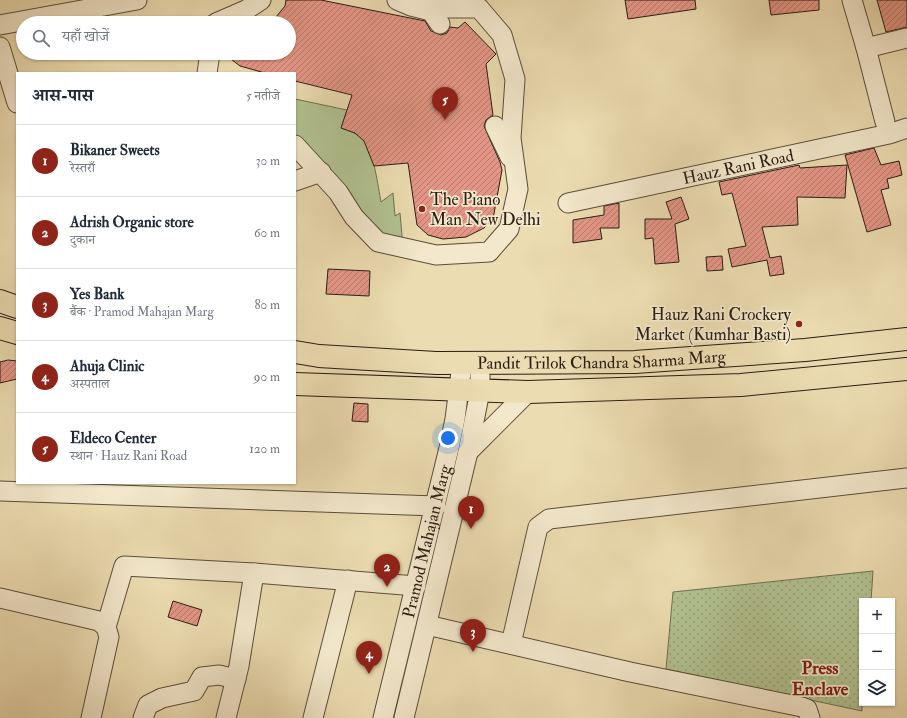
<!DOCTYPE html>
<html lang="hi">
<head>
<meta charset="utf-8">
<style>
  :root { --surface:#fff; --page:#f6f6f7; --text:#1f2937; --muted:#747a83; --line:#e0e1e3; --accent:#8f2418 }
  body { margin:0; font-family:"IM FELL Double Pica","Noto Serif Devanagari",serif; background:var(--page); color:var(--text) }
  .controls { position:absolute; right:12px; bottom:12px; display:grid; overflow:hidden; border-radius:0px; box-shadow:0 1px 3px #0004 }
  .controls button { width:36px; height:36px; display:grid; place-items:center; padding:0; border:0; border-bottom:1px solid var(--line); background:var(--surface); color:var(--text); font:20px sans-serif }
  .you { position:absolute; left:448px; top:438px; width:14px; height:14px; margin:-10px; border:3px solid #fff; border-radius:50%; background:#1a73e8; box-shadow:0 0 0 6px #1a73e833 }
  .badge { display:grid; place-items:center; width:26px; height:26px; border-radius:50%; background:var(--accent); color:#fff; font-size:13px; font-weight:700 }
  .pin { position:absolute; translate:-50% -33px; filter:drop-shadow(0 1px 2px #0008) }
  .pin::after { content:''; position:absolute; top:21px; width:14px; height:12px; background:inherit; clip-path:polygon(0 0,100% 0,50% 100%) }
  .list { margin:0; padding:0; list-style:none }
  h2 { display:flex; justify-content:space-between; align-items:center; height:52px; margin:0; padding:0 16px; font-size:17px }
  h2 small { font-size:13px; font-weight:400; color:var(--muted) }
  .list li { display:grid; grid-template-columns:26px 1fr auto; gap:12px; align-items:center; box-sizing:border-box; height:72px; padding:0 16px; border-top:1px solid var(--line) }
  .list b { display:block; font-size:15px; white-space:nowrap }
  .list p { margin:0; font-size:13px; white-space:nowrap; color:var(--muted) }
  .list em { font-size:13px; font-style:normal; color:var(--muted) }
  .icon { flex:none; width:22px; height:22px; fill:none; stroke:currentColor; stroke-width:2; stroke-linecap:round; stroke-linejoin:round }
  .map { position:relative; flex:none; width:907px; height:718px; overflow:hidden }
  .search { position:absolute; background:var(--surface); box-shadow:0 1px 3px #0004; left:16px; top:16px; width:280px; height:44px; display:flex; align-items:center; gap:10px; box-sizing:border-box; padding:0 14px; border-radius:22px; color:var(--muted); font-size:15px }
  .panel { position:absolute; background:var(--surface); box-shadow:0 1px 3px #0004; left:16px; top:72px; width:280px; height:412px; border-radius:0px }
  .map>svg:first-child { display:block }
  .green { fill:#b2c291; stroke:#6e7052 }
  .park { fill:url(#park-dots); stroke:#6e7052 }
  .building { fill:url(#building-hatch); stroke:#291d14 }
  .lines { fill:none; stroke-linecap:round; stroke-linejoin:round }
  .minor-casing { stroke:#5a4d3b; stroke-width:21 }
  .major-casing { stroke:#291d14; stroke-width:24 }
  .minor { stroke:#f3e8cc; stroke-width:19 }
  .major { stroke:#ecdcb1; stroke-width:22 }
  .poi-dot { fill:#8f2418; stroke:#f3e8cc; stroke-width:1.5 }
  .labels { text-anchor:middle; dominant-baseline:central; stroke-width:3.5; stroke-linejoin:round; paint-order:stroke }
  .street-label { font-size:17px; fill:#291d14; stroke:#f3e8cc }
  .poi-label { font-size:17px; fill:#291d14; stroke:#f3e8cc; text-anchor:start }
  .neighbourhood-label { font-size:18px; font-weight:bold; fill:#7a1f14; stroke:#f3e8cc }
</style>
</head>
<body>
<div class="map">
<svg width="907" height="718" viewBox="0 0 907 718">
  <defs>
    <pattern id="park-dots" width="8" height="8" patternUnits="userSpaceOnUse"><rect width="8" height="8" fill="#b2c291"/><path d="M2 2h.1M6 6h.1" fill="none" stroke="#99a67c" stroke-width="1.8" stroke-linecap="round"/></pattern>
    <pattern id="building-hatch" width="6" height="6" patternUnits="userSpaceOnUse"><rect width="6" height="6" fill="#e49686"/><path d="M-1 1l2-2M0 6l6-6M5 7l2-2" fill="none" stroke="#b97a6c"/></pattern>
  </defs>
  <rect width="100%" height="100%" fill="#ecdcb1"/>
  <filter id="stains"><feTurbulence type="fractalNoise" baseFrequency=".005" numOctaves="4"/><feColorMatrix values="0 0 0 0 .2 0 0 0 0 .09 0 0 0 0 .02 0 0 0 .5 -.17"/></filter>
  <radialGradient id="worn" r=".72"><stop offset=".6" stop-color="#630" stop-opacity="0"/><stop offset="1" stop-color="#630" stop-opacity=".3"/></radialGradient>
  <path class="green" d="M295,99L347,110L341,128C349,131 357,133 363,140C374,151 378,187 381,202L393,193L395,216L400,213L403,247L388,245L295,141Z"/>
  <path class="park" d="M873,571L871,601H862V711L666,669L673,592Z"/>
  <path class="building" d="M286,0H321L425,21L431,31L441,35L447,33L450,27L458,28L465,22L496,54L486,64L493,115L486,120L484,126L500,162L502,170L493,219L484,228L466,237L443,239L428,235L417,225L408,163L374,166L364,141L355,133L341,128L352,95L295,81V73H265L240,66L223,53H289V23H271L285,6Z
    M625,0H695L696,9L628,19Z
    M769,0H819V10L771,15Z
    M877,0H907V27L886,32Z
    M874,148L881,165L899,161L902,175L887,179L889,188L881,190L891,225L867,232L845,155Z
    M799,165L800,168L847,165L845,198L797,197L798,225L762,227L770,258L781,256L784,274L770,276L767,260L732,267L728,249L746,246L732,193L722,195L719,182Z
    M681,197L689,219L675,224L679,262L655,264L653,238L645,239V219H672L666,202Z
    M619,203V228H600L602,239L573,243V220L604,215V206Z
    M722,256L723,270L707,271L706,257Z
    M328,269L370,271L369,296L326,294Z
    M8,360L17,361V379L0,383V362Z
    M354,403L368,404V422L352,421Z
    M173,601L202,610L197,626L168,617Z"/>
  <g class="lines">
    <g class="minor-casing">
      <g id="minor">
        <path d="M397,0L411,6L431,11L440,24"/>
        <path d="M852,0L866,48L907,38"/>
        <path d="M216,23L246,10L261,0"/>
        <path d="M0,25L137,0"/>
        <path d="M0,47L17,103"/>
        <path d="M866,48L885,122"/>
        <path d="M207,73L210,53"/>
        <path d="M495,126L510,157"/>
        <path d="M295,145L338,192L354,217L378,242L436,255L489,252L509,229L518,189L511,138L515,79L502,35L479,8H443L413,0"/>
        <path d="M295,181L321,172"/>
        <path id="s1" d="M568,203L889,134L907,128"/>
        <path d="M468,452L528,392"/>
        <path d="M0,491L436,506"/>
        <path d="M0,598L99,621L106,627L109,637L91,718"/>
        <path d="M427,625L630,672L802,707L807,709L810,718"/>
        <path d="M106,627L124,566L254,573L416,586"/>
        <path d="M511,644L538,527L549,519L907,478"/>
        <path d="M143,718L148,705L162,698L194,691L202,677L219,675L236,679"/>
        <path d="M226,718L239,666L254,573"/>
        <path d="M313,718L348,580"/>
        <path id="s2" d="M383,718L449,448L455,419L462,364"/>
        <path d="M404,718L468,452L480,391V364"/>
      </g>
    </g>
    <g class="major-casing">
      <g id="major">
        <path d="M0,301L17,307"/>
        <path d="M0,328L17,333"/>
        <path id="s3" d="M295,352L319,356L436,363L635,362L805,350L907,339"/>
        <path d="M295,384L528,392L741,385L907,369"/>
      </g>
    </g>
    <use href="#minor" class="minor"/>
    <use href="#major" class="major"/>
  </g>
  <g class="poi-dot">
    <circle cx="422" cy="209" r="4"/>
    <circle cx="799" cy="324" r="4"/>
  </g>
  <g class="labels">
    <g class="street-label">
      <text stroke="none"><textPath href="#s1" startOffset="174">Hauz Rani Road</textPath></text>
      <text stroke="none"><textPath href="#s3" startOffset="307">Pandit Trilok Chandra Sharma Marg</textPath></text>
      <text stroke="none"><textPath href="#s2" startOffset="182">Pramod Mahajan Marg</textPath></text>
    </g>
    <g class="poi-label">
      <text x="430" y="199">The Piano<tspan x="430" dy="20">Man New Delhi</tspan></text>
      <text x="791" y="314" text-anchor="end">Hauz Rani Crockery<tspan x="791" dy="20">Market (Kumhar Basti)</tspan></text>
    </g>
    <g class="neighbourhood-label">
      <text x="820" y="668">Press<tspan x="820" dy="21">Enclave</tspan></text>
    </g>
  </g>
  <rect width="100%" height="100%" filter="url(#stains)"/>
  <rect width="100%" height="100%" fill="url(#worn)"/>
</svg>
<div class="controls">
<button>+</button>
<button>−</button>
<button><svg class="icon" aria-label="layers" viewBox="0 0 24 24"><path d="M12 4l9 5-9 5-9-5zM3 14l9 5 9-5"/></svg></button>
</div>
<div class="you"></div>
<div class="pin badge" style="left:471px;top:529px">1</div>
<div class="pin badge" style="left:387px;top:587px">2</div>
<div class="pin badge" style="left:473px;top:652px">3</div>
<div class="pin badge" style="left:369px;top:674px">4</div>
<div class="pin badge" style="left:445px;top:120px">5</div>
<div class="search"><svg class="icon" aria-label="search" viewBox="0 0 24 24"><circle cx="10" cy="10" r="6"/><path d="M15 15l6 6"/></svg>यहाँ खोजें</div>
<section class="panel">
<h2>आस-पास<small>5 नतीजे</small></h2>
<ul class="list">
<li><span class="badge">1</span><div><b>Bikaner Sweets</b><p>रेस्तराँ</p></div><em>30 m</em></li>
<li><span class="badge">2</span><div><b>Adrish Organic store</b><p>दुकान</p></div><em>60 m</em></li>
<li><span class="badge">3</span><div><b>Yes Bank</b><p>बैंक · Pramod Mahajan Marg</p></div><em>80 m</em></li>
<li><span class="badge">4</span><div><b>Ahuja Clinic</b><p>अस्पताल</p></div><em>90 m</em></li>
<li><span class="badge">5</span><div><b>Eldeco Center</b><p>स्थान · Hauz Rani Road</p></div><em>120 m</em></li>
</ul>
</section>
</div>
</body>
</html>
